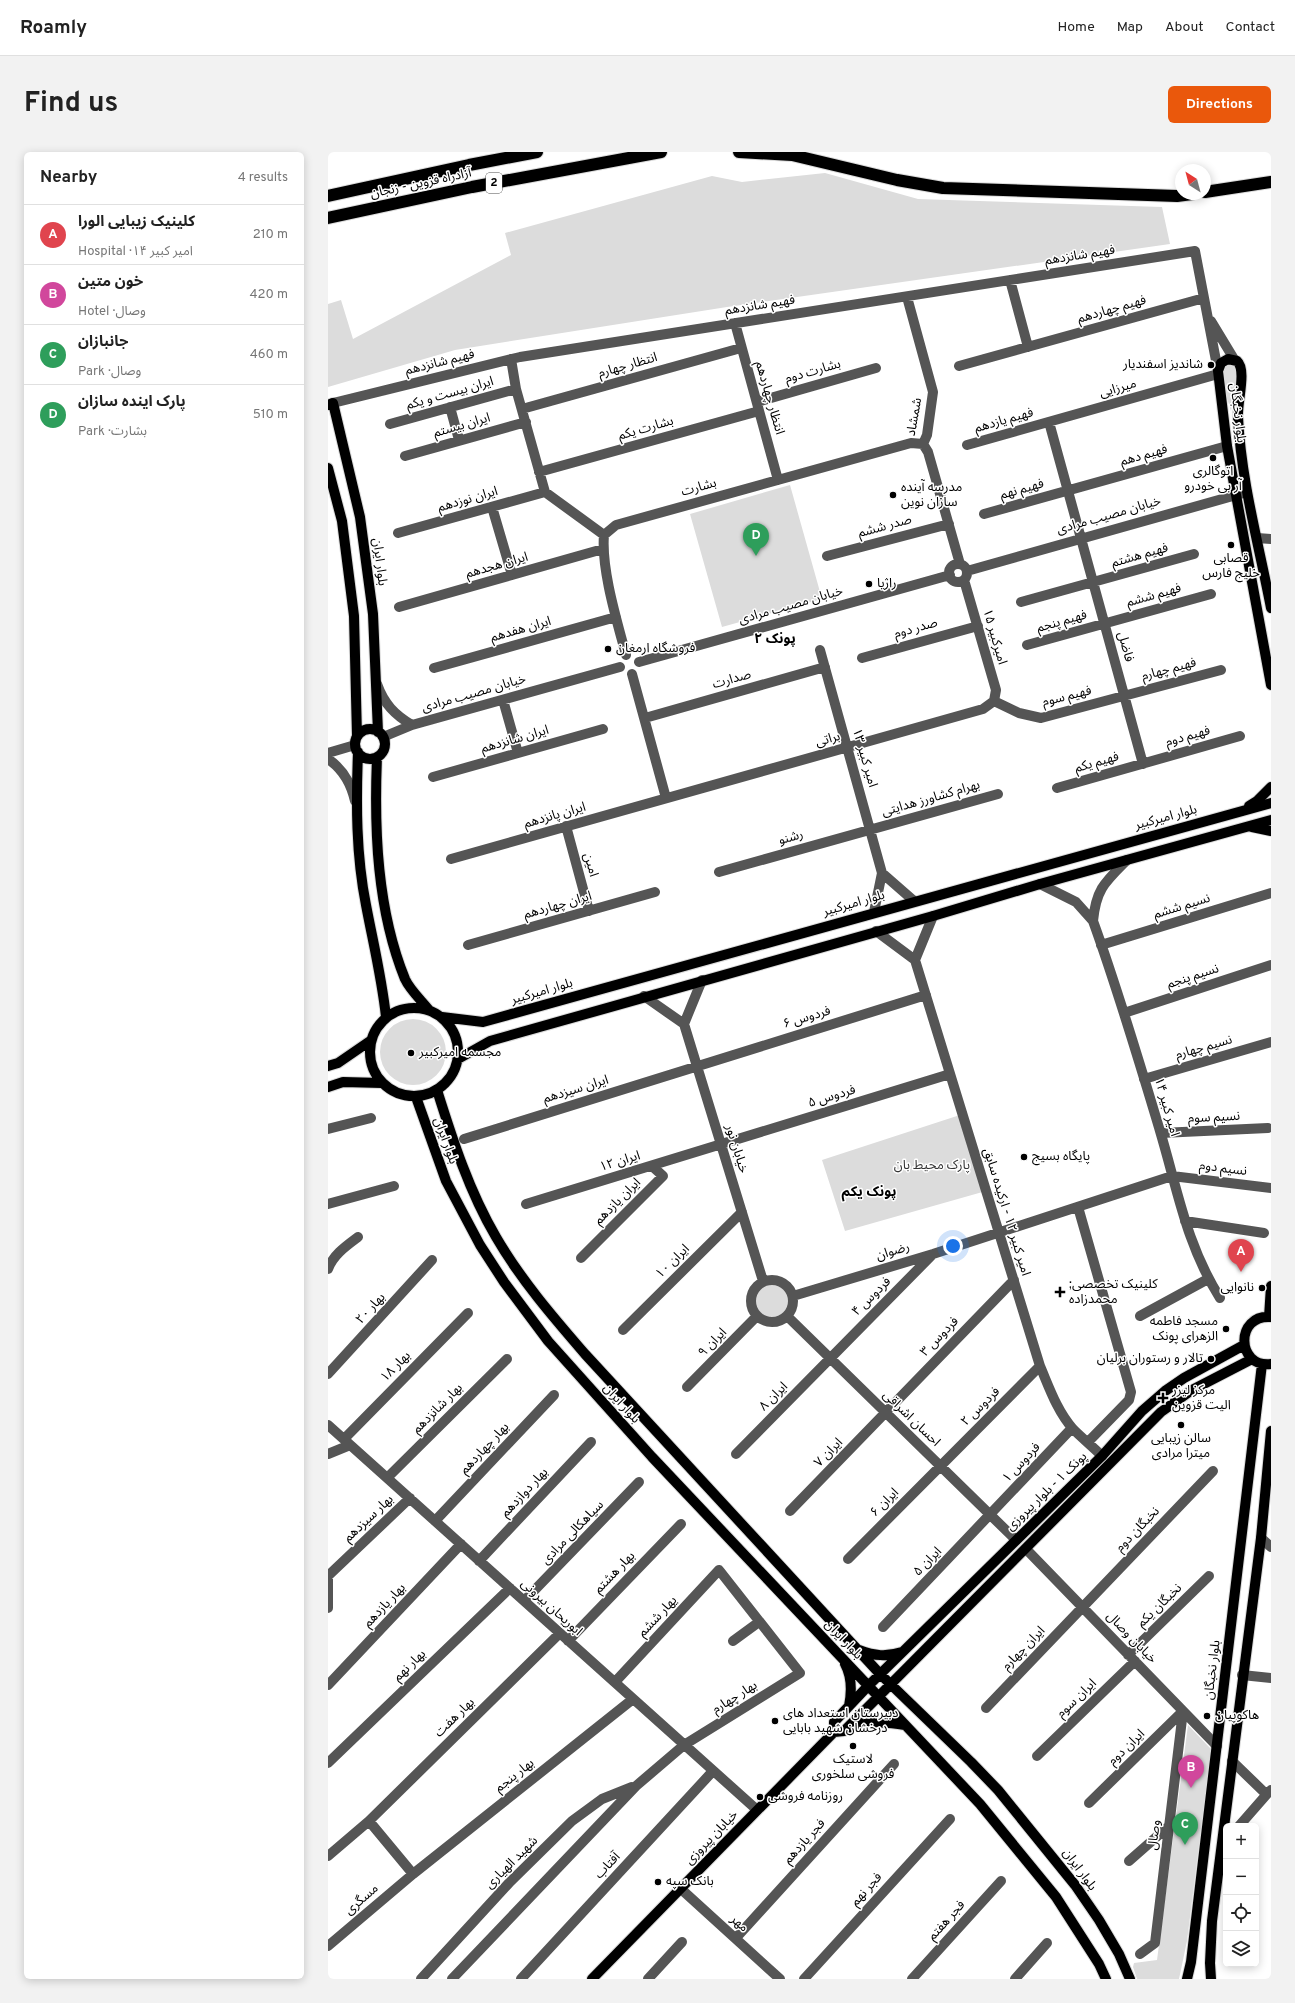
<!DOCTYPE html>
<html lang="en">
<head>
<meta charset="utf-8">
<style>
  :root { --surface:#fff; --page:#f2f2f2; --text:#222; --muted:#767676; --line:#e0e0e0; --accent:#ea580c }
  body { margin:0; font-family:Overpass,"Noto Sans Arabic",sans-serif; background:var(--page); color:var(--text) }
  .controls { position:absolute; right:12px; bottom:12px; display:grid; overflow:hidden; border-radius:6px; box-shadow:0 2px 10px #0003 }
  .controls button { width:36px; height:36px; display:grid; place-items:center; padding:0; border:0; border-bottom:1px solid var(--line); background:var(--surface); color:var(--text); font:20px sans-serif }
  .compass { position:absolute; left:847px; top:12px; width:36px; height:36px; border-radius:50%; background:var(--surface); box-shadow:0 2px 10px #0003; rotate:324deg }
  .you { position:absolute; left:625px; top:1094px; width:14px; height:14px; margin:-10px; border:3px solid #fff; border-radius:50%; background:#1a73e8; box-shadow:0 0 0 6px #1a73e833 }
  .badge { display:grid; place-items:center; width:26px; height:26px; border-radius:50%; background:var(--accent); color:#fff; font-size:13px; font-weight:700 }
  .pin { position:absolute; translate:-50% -33px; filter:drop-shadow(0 1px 2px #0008) }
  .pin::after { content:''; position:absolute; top:21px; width:14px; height:12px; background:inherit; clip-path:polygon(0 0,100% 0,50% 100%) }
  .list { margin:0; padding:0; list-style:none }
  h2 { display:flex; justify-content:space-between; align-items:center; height:52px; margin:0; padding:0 16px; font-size:17px }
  h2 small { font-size:13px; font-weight:400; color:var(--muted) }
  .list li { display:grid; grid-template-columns:26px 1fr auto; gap:12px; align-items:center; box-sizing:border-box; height:60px; padding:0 16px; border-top:1px solid var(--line) }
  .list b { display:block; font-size:15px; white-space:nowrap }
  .list p { margin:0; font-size:13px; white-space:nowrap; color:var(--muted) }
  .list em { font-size:13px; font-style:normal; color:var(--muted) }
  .icon { flex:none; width:22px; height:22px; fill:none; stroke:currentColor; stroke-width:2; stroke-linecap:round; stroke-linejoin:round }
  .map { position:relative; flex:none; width:943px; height:1827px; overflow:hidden; border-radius:6px }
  header { display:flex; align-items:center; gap:24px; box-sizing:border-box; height:56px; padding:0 20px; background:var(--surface); border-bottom:1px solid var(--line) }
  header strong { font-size:19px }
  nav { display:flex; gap:22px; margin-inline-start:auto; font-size:14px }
  .intro { display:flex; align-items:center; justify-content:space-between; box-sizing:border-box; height:96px; padding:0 24px }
  h1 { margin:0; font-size:28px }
  .button { padding:10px 18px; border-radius:6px; background:var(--accent); color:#fff; font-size:14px; font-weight:700 }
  main { display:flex; gap:24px; padding:0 24px }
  aside { flex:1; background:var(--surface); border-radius:6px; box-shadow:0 2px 10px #0003 }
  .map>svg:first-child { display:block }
  .green { fill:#dcdcdc }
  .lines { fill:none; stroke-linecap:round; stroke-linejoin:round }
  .major-casing { stroke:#dbdbdb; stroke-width:12 }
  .highway-casing { stroke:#dbdbdb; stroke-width:14 }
  .minor { stroke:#555; stroke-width:10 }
  .major { stroke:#000; stroke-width:10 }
  .highway { stroke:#000; stroke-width:12 }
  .poi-dot { fill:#000; stroke:#fff; stroke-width:1.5 }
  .labels { text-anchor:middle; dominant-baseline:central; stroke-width:3; stroke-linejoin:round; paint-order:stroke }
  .shield { fill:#fff; stroke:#4c4c4c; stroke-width:1 }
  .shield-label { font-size:12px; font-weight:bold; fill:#000 }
  .street-label { font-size:13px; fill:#000; stroke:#fff }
  .poi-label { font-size:13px; fill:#000; stroke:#fff; text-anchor:start }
  .park-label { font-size:13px; fill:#333; stroke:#fff }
  .neighbourhood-label { font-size:14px; font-weight:bold; fill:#000; stroke:#fff }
</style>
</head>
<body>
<header>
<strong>Roamly</strong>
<nav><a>Home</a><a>Map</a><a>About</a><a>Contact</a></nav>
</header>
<div class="intro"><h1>Find us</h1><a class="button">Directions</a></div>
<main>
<aside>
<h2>Nearby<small>4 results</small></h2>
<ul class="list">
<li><span class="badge" style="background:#e0444e">A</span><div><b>کلینیک زیبایی الورا</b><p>Hospital · امیر کبیر ۱۴</p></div><em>210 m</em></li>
<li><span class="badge" style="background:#d1479c">B</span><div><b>خون متین</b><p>Hotel · وصال</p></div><em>420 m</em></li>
<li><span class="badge" style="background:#2e9e5b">C</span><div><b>جانبازان</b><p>Park · وصال</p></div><em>460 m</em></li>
<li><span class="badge" style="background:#2e9e5b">D</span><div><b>پارک اینده سازان</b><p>Park · بشارت</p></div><em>510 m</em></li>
</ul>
</aside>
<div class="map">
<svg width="943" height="1827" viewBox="0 0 943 1827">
  <rect width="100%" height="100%" fill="#fff"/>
  <path class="green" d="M497,21L590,47L834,55L842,92L399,155L127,198L0,235V152L13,148L25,187L183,103L177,81L384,24L414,30Z
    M900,211L907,213L910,220L903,259C900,247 887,219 900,211Z
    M462,333L494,447L394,475L362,362Z
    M52 900a33 33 0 1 1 66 0a33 33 0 1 1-66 0Z
    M635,962L658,1039L517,1079L494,1008Z
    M423 1149a21 21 0 1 1 42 0a21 21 0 1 1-42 0Z
    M860,1573L883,1597L859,1789L851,1827H809L805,1815L806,1811L829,1808Z"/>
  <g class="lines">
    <g class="major-casing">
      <path id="major" d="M0,253L5,251L32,365L45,462L50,580
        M0,316L14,369L26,464L29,584
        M943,456C931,393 913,329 910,265C909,250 919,218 909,209L900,207L893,211L890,219L899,294L943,533
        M27 592a15 15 0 1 1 30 0a15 15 0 1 1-30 0Z
        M30,600C28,651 28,703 38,753C45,790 54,827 58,865
        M49,605C46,678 49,758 77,827C82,838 94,849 101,858
        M921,654L929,649L943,635
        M924,675L943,679
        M42 900a44 44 0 1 1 88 0a44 44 0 1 1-88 0Z
        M114,865L155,870L943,651
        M130,907L162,889L605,764L712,732L943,668
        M0,914L10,911L42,889
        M0,935L15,930L54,931
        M109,938C125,989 141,1039 168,1085C193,1128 225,1165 257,1202L552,1522L643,1610L670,1638L747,1733L771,1768L791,1802L802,1827
        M88,945L118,1029L152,1093L176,1130L220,1189L324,1305L652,1652L728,1745L771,1812L778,1827
        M941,1165L943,1134
        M943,1165C907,1162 908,1216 943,1212
        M531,1498C547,1504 558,1505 574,1500
        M517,1512C524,1525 524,1539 521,1554
        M520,1577C539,1569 556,1569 577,1573
        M506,1580V1570L540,1534L774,1304L814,1259L837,1239L856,1226L916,1193
        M264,1827L506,1580L516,1579L550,1545L833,1260L864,1238L924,1207
        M859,1827L863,1810L934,1212
        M883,1827L882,1811L884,1769L933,1386L943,1279"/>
    </g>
    <g class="highway-casing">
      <path id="highway" d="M411,0L464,3L569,28L615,36L849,44L864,42
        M877,40L943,30
        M0,44L141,13L209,0
        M0,66L144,35L333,0"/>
    </g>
    <path class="minor" d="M682,128L700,195
      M579,145L605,240L599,283L595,292L600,300L632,412
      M883,169L906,207
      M407,171L450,328
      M183,207L188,237L217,340L276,383
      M631,214L876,146
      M429,250L548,216
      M5,251L192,205L867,99L890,219
      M122,255L131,288
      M194,257L413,196
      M721,270L815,612
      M62,272L188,237
      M639,293L890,222
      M77,304L198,270
      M211,320L431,259
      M164,355L184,423
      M656,362L899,294
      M70,381L217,340
      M929,386L943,387
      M499,404L621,372
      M621 421a9 9 0 1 1 18 0a9 9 0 1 1-18 0Z
      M639,419L919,340
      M636,428L668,538L666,549
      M693,450L866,402
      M71,455L275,397
      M699,493L883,442
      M492,498L554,721L546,760
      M298,503C289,469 273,417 276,383L288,373L583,291L595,292
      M534,506L650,474
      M311,510L622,423
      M106,516L288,465
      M304,522L338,646
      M49,532C56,552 67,563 84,573
      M175,548L190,601
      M666,549L691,561L713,566L893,518
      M317,566L497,515
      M55,585L84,573L292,515
      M0,601L27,593
      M0,607C15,617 23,631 27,649
      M105,625L275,577
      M729,636L912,584
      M238,674L261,759
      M123,707L655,557L666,549
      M391,720L670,642
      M554,721L586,749
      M712,732L748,750L765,769C790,838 811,909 832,979C850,1039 858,1092 892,1146
      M765,769C768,737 777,730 799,708
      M548,779L587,808
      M140,793L327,740
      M773,793L943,741
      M587,808L712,1214C721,1235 729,1259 745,1277C754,1286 765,1295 774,1304
      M587,808L605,764
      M316,844L356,872
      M796,861L943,813
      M356,872L435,1129
      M356,872L374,828
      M816,927L943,890
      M0,977L43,966
      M833,981L940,976
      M136,987L598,843
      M0,1052L66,1034
      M198,1052L622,922
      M750,1055L803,1240L801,1248L760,1290
      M857,1069L936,1081
      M253,1106L335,1024L324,1014
      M0,1117C5,1103 18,1094 30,1085
      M423 1149a21 21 0 1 1 42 0a21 21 0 1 1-42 0Z
      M465,1144L605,1102L844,1024L943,1036
      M459,1164L688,1388
      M812,1164L880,1127
      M295,1178L414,1060
      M0,1222L104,1108
      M359,1235L429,1164
      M0,1273L428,1657
      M16,1287L140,1161
      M0,1302L22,1293
      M408,1302L603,1104
      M59,1326L179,1207
      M462,1359L686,1128
      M107,1369L226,1243
      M933,1386L943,1395
      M698,1397L889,1594
      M520,1407L712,1214
      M151,1409L263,1290
      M0,1422V1456
      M0,1424L82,1346
      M196,1449L311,1330
      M555,1475L744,1276
      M240,1489L353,1372
      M405,1489L431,1470
      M800,1503L881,1424
      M914,1523L943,1526
      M0,1533L133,1392
      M658,1556L885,1319
      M709,1604L807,1509
      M904,1609L937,1641L939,1642L943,1638
      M0,1611L182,1436
      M761,1651L855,1559
      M41,1669L85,1722
      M911,1674L939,1642
      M0,1704L41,1669L232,1481
      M801,1709L842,1673
      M353,1737L452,1827
      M408,1786L566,1612
      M0,1794L85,1722L305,1547
      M812,1802L827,1791L855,1559
      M93,1827L181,1731L244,1669L274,1647L304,1635
      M124,1827L308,1634L356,1593L472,1521L391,1418L287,1530
      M193,1827L385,1619
      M320,1827L354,1790
      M476,1827L622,1667
      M584,1827L673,1729
      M687,1827L719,1791"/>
    <use href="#major" class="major"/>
    <use href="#highway" class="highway"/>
  </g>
  <g class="poi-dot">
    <circle cx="883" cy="213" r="4"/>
    <circle cx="885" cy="306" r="4"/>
    <circle cx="565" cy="343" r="4"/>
    <circle cx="903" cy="393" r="4"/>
    <circle cx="541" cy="432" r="4"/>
    <circle cx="280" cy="497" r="4"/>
    <circle cx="83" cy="901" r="4"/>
    <circle cx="696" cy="1005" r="4"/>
    <circle cx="934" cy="1136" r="4"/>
    <path d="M730 1134h4v4h4v4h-4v4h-4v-4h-4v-4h4z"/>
    <circle cx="898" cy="1177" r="4"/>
    <circle cx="883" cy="1207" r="4"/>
    <path d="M833 1240h4v4h4v4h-4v4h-4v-4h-4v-4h4z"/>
    <circle cx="853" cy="1273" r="4"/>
    <circle cx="879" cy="1564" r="4"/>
    <circle cx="447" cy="1569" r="4"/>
    <circle cx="525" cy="1594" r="4"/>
    <circle cx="432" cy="1645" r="4"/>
    <circle cx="330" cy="1730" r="4"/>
  </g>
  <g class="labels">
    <rect class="shield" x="158" y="21" width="16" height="20" rx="3"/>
    <g class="shield-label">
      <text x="166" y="31">2</text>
    </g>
    <g class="street-label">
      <text transform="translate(93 32) rotate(-12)">آزادراه قزوین - زنجان</text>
      <text transform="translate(752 104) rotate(-9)">فهیم شانزدهم</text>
      <text transform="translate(432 154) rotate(-9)">فهیم شانزدهم</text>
      <text transform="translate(784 158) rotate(-16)">فهیم چهاردهم</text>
      <text transform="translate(112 211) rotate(-14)">فهیم شانزدهم</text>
      <text transform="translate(300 214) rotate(-16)">انتظار چهارم</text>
      <text transform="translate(485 220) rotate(-16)">بشارت دوم</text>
      <text transform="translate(790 237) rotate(-16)">میرزایی</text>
      <text transform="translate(122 242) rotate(-16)">ایران بیست و یکم</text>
      <text transform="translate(441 246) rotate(74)">انتظار چهاردهم</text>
      <text transform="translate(909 261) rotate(83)">بلوار نخبگان</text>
      <text transform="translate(587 265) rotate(-80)">شمشاد</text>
      <text transform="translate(676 269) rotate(-16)">فهیم یازدهم</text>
      <text transform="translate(134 274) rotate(-16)">ایران بیستم</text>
      <text transform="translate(318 277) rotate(-16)">بشارت یکم</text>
      <text transform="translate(816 304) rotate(-16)">فهیم دهم</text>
      <text transform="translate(371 336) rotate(-16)">بشارت</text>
      <text transform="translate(694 338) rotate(-16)">فهیم نهم</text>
      <text transform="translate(140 348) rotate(-16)">ایران نوزدهم</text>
      <text transform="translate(781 364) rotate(-16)">خیابان مصیب مرادی</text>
      <text transform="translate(557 375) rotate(-15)">صدر ششم</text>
      <text transform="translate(812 404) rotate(-16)">فهیم هشتم</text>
      <text transform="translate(51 410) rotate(83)">بلوار ایران</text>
      <text transform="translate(169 414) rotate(-16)">ایران هجدهم</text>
      <text transform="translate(826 444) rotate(-16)">فهیم ششم</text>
      <text transform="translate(463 454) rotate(-16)">خیابان مصیب مرادی</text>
      <text transform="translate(734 470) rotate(-16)">فهیم پنجم</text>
      <text transform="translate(588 477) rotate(-16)">صدر دوم</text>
      <text transform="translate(193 478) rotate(-16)">ایران هفدهم</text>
      <text transform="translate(666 485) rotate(74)">امیرکبیر ۱۵</text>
      <text transform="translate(797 495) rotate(75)">فاضل</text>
      <text transform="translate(841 518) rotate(-15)">فهیم چهارم</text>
      <text transform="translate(404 528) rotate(-16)">صدارت</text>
      <text transform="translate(146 542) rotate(-16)">خیابان مصیب مرادی</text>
      <text transform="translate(739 545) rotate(-14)">فهیم سوم</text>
      <text transform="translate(860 585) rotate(-16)">فهیم دوم</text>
      <text transform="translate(187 588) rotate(-16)">ایران شانزدهم</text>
      <text transform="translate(500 588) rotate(-16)">براتی</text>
      <text transform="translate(536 606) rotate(74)">امیر کبیر ۱۳</text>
      <text transform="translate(769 611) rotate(-16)">فهیم یکم</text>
      <text transform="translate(603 647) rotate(-16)">بهرام کشاورز هدایتی</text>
      <text transform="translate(227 664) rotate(-16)">ایران پانزدهم</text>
      <text transform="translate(838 666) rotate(-15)">بلوار امیرکبیر</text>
      <text transform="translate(463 686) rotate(-16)">رشنو</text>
      <text transform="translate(262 713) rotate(74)">امین</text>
      <text transform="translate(526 752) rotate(-16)">بلوار امیرکبیر</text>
      <text transform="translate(230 754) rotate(-16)">ایران چهاردهم</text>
      <text transform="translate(854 755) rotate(-17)">نسیم ششم</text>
      <text transform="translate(865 825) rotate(-18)">نسیم پنجم</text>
      <text transform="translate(214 840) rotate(-16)">بلوار امیرکبیر</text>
      <text transform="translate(479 866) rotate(-17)">فردوس ۶</text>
      <text transform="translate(876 896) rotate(-16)">نسیم چهارم</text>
      <text transform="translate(248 938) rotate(-17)">ایران سیزدهم</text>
      <text transform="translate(504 945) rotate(-17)">فردوس ۵</text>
      <text transform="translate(838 955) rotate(74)">امیر کبیر ۱۴</text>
      <text transform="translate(886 966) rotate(-3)">نسیم سوم</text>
      <text transform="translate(117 989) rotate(70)">بلوار ایران</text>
      <text transform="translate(408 997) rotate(73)">خیابان نور</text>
      <text transform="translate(292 1010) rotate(-17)">ایران ۱۲</text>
      <text transform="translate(895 1017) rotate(7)">نسیم دوم</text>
      <text transform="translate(290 1050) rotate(-45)">ایران یازدهم</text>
      <text transform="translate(678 1060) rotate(73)">امیر کبیر ۱۲ - ارکیده سابق</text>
      <text transform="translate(565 1100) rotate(-17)">رضوان</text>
      <text transform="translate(345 1110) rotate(-45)">ایران ۱۰</text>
      <text transform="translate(544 1145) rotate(-45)">فردوس ۴</text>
      <text transform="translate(43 1157) rotate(-48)">بهار ۲۰</text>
      <text transform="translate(612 1185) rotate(-46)">فردوس ۳</text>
      <text transform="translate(385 1191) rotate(-46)">ایران ۹</text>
      <text transform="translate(68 1215) rotate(-46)">بهار ۱۸</text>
      <text transform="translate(446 1245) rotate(-45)">ایران ۸</text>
      <text transform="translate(293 1252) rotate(48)">بلوار ایران</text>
      <text transform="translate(653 1255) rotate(-45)">فردوس ۲</text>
      <text transform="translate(110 1257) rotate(-45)">بهار شانزدهم</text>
      <text transform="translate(583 1267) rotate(44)">احسان اشراقی</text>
      <text transform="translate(157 1297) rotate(-47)">بهار چهاردهم</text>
      <text transform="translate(501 1301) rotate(-46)">ایران ۷</text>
      <text transform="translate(694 1311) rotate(-47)">فردوس ۱</text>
      <text transform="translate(719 1340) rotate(-44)">پونک ۱ - بلوار پیروزی</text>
      <text transform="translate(197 1341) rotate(-47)">بهار دوازدهم</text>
      <text transform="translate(557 1351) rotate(-45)">ایران ۶</text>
      <text transform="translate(41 1367) rotate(-43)">بهار سیزدهم</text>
      <text transform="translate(810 1378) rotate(-46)">نخبگان دوم</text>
      <text transform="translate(245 1381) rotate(-46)">سیاهکالی مرادی</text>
      <text transform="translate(600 1410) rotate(-46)">ایران ۵</text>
      <text transform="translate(287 1421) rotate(-46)">بهار هشتم</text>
      <text transform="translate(57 1454) rotate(-47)">بهار یازدهم</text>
      <text transform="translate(832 1454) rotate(-44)">نخبگان یکم</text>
      <text transform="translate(223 1456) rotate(42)">ابوریحان بیرونی</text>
      <text transform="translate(330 1465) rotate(-47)">یهار ششم</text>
      <text transform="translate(803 1486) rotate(46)">خیابان وصال</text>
      <text transform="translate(515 1488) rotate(47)">بلوار ایران</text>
      <text transform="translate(696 1497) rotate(-46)">ایران چهارم</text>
      <text transform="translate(82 1514) rotate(-44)">بهار نهم</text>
      <text transform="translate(885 1518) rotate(-83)">بلوار نخبگان</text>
      <text transform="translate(407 1546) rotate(-32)">بهار چهارم</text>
      <text transform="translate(749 1547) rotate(-44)">ایران سوم</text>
      <text transform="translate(127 1566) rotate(-44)">بهار هفت</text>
      <text transform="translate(799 1596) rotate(-44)">ایران دوم</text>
      <text transform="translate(187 1624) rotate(-38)">بهار پنجم</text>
      <text transform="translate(827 1683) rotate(-83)">وصال</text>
      <text transform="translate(384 1686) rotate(-46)">خیابان پیروزی</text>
      <text transform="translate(477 1690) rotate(-48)">فجر یازدهم</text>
      <text transform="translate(184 1711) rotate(-45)">شهید الهیاری</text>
      <text transform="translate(280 1714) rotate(-47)">آفتاب</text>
      <text transform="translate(751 1718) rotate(54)">بلوار ایران</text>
      <text transform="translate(539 1738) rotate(-48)">فجر نهم</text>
      <text transform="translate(34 1748) rotate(-41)">مسگری</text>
      <text transform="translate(619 1769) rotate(-48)">فجر هفتم</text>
      <text transform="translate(411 1772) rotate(42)">مهر</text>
    </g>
    <g class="poi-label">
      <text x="875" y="213" text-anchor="end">شاندیز اسفندیار</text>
      <text x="885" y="320" text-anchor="middle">اتوگالری<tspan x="885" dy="15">آر بی خودرو</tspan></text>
      <text x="573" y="336">مدرسه آینده<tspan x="573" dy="15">سازان نوین</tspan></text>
      <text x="903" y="407" text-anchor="middle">قصابی<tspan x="903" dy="15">خلیج فارس</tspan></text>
      <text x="549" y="432">راژیا</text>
      <text x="288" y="497">فروشگاه ارمغان</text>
      <text x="91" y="901">مجسمه امیرکبیر</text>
      <text x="704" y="1005">پایگاه بسیج</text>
      <text x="741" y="1133">;کلینیک تخصصی<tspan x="741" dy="15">محمدزاده</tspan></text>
      <text x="926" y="1136" text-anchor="end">نانوایی</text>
      <text x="890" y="1170" text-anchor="end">مسجد فاطمه<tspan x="890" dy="15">الزهرای پونک</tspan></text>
      <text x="875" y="1207" text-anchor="end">تالار و رستوران برلیان</text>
      <text x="844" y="1239">مرکز لیزر<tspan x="844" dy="15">الیت قزوین</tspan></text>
      <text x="853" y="1287" text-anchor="middle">سالن زیبایی<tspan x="853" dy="15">میترا مرادی</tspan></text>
      <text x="455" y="1562">دبیرستان استعداد های<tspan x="455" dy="15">درخشان شهید بابایی</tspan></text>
      <text x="887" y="1564">هاکوپیان</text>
      <text x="525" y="1608" text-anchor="middle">لاستیک<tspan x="525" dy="15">فروشی سلخوری</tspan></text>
      <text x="440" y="1645">روزنامه فروشی</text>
      <text x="338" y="1730">بانک سپه</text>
    </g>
    <g class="park-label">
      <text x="604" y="1014">پارک محیط بان</text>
    </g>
    <g class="neighbourhood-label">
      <text x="447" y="487">پونک ۲</text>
      <text x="541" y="1040">پونک یکم</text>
    </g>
  </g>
</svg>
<div class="controls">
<button>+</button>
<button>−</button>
<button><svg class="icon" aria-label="locate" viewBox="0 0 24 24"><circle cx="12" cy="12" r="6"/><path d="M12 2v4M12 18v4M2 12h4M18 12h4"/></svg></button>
<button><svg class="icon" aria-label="layers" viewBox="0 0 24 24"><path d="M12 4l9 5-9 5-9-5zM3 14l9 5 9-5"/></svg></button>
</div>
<svg class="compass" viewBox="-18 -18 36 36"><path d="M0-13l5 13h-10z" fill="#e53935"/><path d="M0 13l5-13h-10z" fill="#767676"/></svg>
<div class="you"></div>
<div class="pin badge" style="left:913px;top:1120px;background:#e0444e">A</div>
<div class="pin badge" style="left:863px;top:1636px;background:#d1479c">B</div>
<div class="pin badge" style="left:857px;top:1693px;background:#2e9e5b">C</div>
<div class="pin badge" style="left:428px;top:404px;background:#2e9e5b">D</div>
</div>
</main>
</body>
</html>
